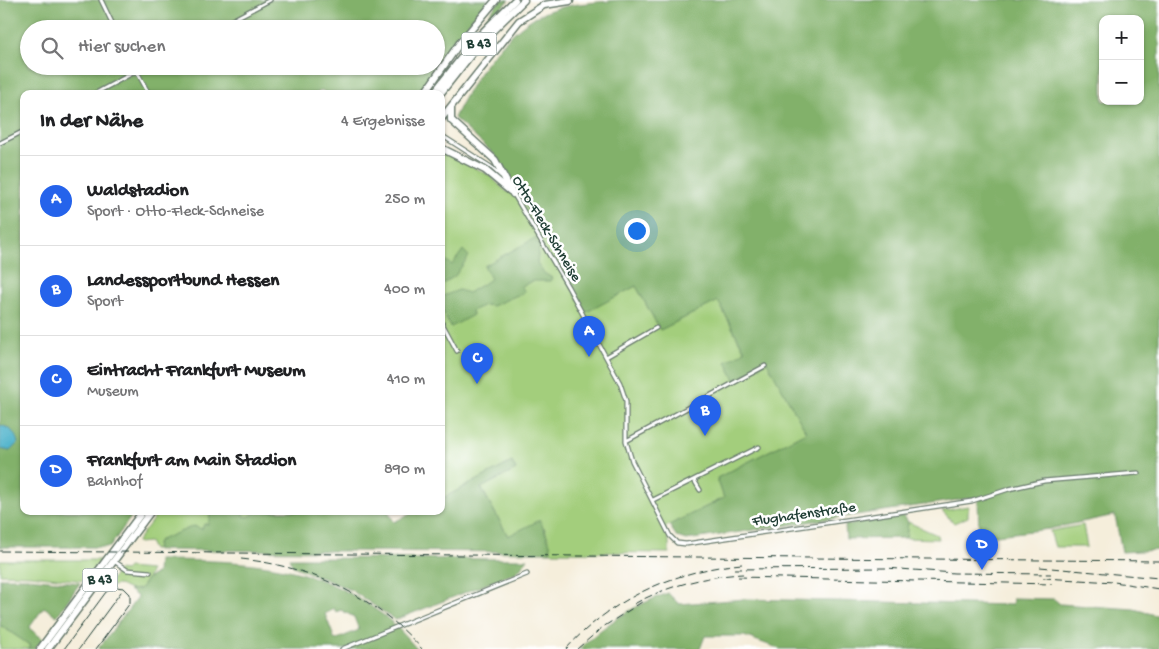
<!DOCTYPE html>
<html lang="de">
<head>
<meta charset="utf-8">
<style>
  :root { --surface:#fff; --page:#f2f2f2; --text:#202124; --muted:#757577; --line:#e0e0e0; --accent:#2563eb }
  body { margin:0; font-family:"Gochi Hand",sans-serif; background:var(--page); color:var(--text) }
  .controls { position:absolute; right:15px; top:15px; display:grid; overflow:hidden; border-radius:10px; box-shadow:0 1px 4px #0004 }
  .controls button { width:45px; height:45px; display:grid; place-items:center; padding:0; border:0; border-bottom:1px solid var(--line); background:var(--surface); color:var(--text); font:25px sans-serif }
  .you { position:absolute; left:636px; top:230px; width:18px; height:18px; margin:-12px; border:4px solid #fff; border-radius:50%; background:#1a73e8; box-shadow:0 0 0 8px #1a73e833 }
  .badge { display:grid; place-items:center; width:32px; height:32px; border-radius:50%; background:var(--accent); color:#fff; font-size:16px; font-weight:700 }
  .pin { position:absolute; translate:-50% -41px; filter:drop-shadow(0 1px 2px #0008) }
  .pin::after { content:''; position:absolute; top:26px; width:18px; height:15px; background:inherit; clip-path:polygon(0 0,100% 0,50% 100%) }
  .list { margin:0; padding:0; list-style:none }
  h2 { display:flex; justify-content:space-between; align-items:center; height:65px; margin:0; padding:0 20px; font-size:21px }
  h2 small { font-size:16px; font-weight:400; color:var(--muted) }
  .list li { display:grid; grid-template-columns:32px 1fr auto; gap:15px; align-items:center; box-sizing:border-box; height:90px; padding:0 20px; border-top:1px solid var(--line) }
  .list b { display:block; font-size:19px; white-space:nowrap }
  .list p { margin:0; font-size:16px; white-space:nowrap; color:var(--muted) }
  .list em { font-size:16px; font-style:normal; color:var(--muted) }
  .icon { flex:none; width:28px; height:28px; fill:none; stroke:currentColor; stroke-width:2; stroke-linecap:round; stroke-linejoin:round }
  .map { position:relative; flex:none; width:1159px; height:649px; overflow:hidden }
  .search { position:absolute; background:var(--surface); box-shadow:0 1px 4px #0004; left:20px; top:20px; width:425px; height:55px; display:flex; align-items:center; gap:12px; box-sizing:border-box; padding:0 18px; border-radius:28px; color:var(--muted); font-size:19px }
  .panel { position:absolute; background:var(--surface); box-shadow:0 1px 4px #0004; left:20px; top:90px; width:425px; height:425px; border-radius:10px }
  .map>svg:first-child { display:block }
  .green { fill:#a3ce7b; stroke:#618658 }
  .forest { fill:#82b16b; stroke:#507750; fill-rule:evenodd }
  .water { fill:#4ab0c9; stroke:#34767e }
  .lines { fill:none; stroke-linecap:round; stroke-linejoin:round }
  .street-casing { stroke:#6a7b6e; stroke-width:5.5 }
  .highway-casing { stroke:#6a7b6e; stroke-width:9 }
  .street { stroke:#fff; stroke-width:3 }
  .highway { stroke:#fff; stroke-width:6 }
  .tram { stroke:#1f3d34; stroke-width:1 }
  .rail { stroke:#1f3d34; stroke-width:1; stroke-dasharray:8 4; stroke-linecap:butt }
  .labels { text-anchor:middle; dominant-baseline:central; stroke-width:5; stroke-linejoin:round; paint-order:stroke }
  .shield { fill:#fff; stroke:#627771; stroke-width:1 }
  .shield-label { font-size:14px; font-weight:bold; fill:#1f3d34 }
  .street-label { font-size:15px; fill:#1f3d34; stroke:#fff }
</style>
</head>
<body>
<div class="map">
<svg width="1159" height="649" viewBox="0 0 1159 649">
  <rect width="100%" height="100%" fill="#fff"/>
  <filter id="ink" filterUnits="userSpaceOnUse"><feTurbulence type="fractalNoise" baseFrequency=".02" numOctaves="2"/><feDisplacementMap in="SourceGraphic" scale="10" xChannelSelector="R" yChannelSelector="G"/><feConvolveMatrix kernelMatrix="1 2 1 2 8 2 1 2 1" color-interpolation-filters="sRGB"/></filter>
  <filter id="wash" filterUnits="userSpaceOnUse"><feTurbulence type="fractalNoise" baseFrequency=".0096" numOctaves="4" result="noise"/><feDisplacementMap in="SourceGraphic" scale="20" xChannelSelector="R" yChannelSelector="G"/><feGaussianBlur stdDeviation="1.12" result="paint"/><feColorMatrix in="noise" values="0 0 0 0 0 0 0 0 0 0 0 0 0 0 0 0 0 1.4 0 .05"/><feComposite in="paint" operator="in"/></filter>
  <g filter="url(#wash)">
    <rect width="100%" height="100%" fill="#f5eedb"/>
    <path class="green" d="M441,151L489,175L507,192L515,188L560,265L585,312L636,286L660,330L718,301L745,352L735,380L767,361L806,432L717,478L724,498L665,527L669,541V553L550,552V544L544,527L508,536L481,487L516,470L512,462L441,499Z
      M968,506V517L954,523L942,511Z
      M159,511H306L207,525L202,530L158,541L156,550H153L149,542L138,543L137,541Z
      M908,522L937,535L938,539L906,538Z
      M1083,525L1087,547H1055L1050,531Z
      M0,560H100L85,581L30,575L0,574Z
      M128,568L151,570C147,579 141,595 128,589C124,588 122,585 117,585L109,587V583L118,570L125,571Z
      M0,625L31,646L29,649H0Z"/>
    <path class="forest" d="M0,0H488L455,41L418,94H326L322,90L316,94H24V511H135L110,547H0V449L10,451L9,428L0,425ZM29,29H436V66H29Z
      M500,0H509L456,56Z
      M619,0H1159V550L1122,552L1115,515L1049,529L979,537L978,497L686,540L677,537L669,525L724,498L717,478L806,432L767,362L735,380L726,362L745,351L718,301L660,330L636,286L585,313L560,265L495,155L454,118C471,82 503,33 539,15C563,3 593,3 619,0ZM1103,19H1140V101H1103Z
      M535,238L539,246L537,264L544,273L552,278L550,281H533L521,286L525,292L492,306L485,305L471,311L473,315L451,327L441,309V294L443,296L459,290L468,293L491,279L484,266Z
      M463,250L469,256L455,276L441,285V257L452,265Z
      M512,462L516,470L481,488L508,536L540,520L550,544V552L156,550L158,541L194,526L202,529L204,524H208L211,511H243L244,516L249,517L257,511H388L394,522L416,511H441V499Z
      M904,516L908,522L906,538L846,539L845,525Z
      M289,558L528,559L517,572L395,620L351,590L293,566Z
      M158,560C241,561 308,560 379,612C394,622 405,636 417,649H98L138,597L129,590L140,589L148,578L157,573ZM334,608L336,612L341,610L354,617L359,630L335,640L325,614Z
      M0,578H27L80,583L57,616L44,607L29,628L43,639L35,649H29L31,646L0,625Z
      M668,593L679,604L745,599L1012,605L1013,598L1054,599L1060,604L1134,609L1159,616V649H780L744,636H705L700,649H579C605,624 634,605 668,593Z"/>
    <path class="water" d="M0,425C11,428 15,432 18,443L10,451L0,449Z"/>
  </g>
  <g filter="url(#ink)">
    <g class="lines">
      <g class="street-casing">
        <path id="street" d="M101,0L115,29
          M215,29L270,0
          M134,66L149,94
          M94,94L146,66
          M441,135L491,167L501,176
          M0,143L24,131
          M513,193L568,287L620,383L626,401V441L632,461L670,536L677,543L686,544L972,501L1009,489L1044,481L1138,473
          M441,321L457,351
          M606,357L656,328
          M626,441L765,366
          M694,480L700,490
          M653,500L759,447
          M114,561L127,570L150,572
          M342,649L527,574"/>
      </g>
      <g class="highway-casing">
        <path id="highway" d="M424,94L459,44L496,0
          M433,94L476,39L515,0
          M440,94L481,42L524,0
          M451,107V120L495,160L513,194
          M441,119L519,21L544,5L570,1
          M441,148L485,170L510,191
          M40,649L143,511
          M48,649L151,511"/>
      </g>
      <use href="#street" class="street"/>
      <use href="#highway" class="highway"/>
      <path class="tram" d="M64,649L106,592L115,587L124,588L130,594V603L96,649
        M79,649L121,592"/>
      <path class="rail" d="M0,551L1159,561
        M241,559C310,566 375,596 422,649
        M1040,567L1159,578
        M734,569L886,568L954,573L1051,574
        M738,577L1052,584
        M1043,578L1114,582L1159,589
        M634,604C667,586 705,576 743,574
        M566,649C611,599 675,570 742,564
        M577,649L603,627L642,602"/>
    </g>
  </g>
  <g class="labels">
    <g class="shield">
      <rect x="461.5" y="32.5" width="35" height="23" rx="4"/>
      <rect x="82.5" y="568.5" width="35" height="23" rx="4"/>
    </g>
    <g class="shield-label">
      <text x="479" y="44">B 43</text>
      <text x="100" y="580">B 43</text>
    </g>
    <g class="street-label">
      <text transform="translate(546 229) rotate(59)">Otto-Fleck-Schneise</text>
      <text transform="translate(804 515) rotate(-8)">Flughafenstraße</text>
    </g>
  </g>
</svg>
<div class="controls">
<button>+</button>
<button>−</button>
</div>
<div class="you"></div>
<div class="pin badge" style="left:589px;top:357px">A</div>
<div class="pin badge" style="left:705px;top:436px">B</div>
<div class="pin badge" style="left:477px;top:384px">C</div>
<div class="pin badge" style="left:982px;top:570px">D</div>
<div class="search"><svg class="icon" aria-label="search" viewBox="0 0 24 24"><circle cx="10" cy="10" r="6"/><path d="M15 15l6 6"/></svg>Hier suchen</div>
<section class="panel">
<h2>In der Nähe<small>4 Ergebnisse</small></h2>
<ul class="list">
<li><span class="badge">A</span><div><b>Waldstadion</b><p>Sport · Otto-Fleck-Schneise</p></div><em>250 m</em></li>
<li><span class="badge">B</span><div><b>Landessportbund Hessen</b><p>Sport</p></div><em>400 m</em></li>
<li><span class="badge">C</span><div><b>Eintracht Frankfurt Museum</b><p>Museum</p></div><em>410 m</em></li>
<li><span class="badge">D</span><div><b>Frankfurt am Main Stadion</b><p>Bahnhof</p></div><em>890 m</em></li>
</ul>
</section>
</div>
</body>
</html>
